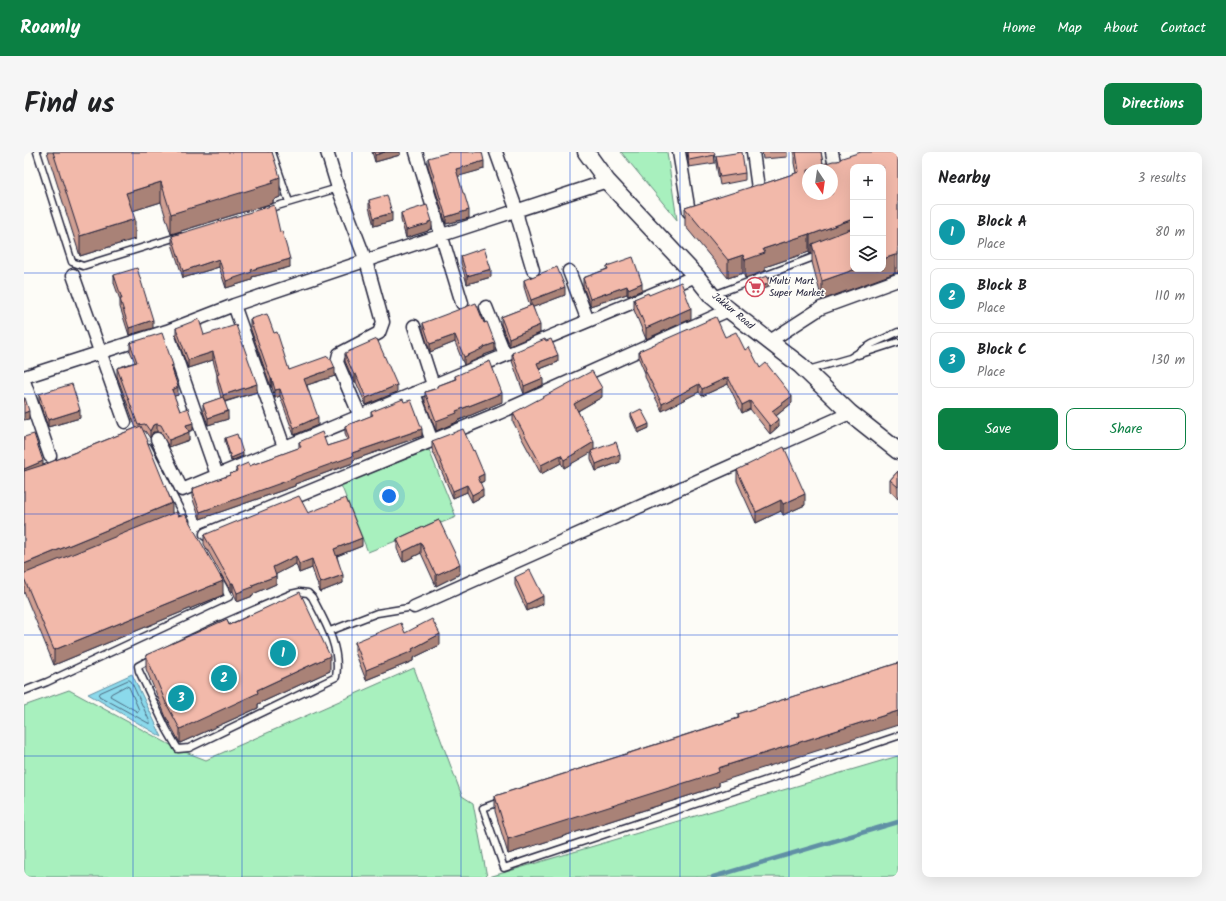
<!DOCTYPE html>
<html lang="en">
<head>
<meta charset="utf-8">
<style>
  :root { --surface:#fff; --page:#f6f6f6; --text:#202124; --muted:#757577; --line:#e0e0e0; --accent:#0b8043 }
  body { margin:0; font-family:Kalam,sans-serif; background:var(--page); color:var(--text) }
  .controls { position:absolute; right:12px; top:12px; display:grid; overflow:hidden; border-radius:8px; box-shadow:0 4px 16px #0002 }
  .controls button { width:36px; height:36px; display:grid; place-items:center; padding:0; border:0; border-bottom:1px solid var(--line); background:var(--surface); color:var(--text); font:20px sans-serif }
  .compass { position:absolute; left:778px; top:12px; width:36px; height:36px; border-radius:50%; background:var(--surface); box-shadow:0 4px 16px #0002; rotate:167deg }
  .you { position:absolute; left:365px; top:344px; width:14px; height:14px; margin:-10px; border:3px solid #fff; border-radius:50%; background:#1a73e8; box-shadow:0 0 0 6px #1a73e833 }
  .badge { display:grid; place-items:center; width:26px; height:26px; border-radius:50%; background:var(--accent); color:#fff; font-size:13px; font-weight:700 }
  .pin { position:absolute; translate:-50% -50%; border:2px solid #fff; box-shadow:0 1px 4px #0006 }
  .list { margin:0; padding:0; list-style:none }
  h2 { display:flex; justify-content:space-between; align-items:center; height:52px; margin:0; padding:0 16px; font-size:17px }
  h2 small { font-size:13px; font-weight:400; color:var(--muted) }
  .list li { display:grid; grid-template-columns:26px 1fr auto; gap:12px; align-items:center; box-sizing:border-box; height:56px; margin:0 8px 8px; padding:0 8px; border:1px solid var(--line); border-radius:8px }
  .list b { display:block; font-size:15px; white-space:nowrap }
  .list p { margin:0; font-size:13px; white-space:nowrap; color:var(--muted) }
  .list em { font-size:13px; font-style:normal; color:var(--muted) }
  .actions { display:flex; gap:8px; padding:12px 16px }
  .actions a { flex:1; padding:9px 0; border:1px solid var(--accent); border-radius:8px; text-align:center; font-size:14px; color:var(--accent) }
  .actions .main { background:var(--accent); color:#fff }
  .icon { flex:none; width:22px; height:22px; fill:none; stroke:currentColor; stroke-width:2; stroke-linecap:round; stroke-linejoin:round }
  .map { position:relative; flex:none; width:874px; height:725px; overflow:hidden; border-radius:8px }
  header { display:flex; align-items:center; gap:24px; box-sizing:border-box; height:56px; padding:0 20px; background:var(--accent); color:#fff }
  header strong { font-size:19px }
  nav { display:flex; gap:22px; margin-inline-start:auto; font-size:14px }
  .intro { display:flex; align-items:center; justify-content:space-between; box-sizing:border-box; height:96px; padding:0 24px }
  h1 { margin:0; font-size:28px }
  .button { padding:10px 18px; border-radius:8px; background:var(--accent); color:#fff; font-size:14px; font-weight:700 }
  main { display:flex; gap:24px; padding:0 24px }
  aside { flex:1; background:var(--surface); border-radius:8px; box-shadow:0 4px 16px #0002 }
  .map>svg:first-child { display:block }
  .green { fill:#a8f0be; stroke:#65897c }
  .water { fill:#8bd9eb; stroke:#6190a5 }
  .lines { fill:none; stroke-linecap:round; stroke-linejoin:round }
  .shore { stroke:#4c6b81; stroke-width:1 }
  .stream { stroke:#6190a5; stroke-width:4.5 }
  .service-casing { stroke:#22223b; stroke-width:9 }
  .minor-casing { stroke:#22223b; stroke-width:15 }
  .tertiary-casing { stroke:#22223b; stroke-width:19 }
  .service { stroke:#fdfcf7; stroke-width:6 }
  .minor { stroke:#fdfcf7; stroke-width:12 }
  .tertiary { stroke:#fdfcf7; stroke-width:16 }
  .wall { fill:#d09f92; stroke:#22223b; fill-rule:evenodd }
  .shaded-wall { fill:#a98277; stroke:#22223b }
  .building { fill:#f2b9aa; stroke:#22223b; fill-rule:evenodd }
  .grid { fill:none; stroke:#1d4ed8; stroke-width:1; stroke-opacity:0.55 }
  .labels { text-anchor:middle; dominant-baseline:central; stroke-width:3; stroke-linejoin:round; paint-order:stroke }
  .poi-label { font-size:10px; fill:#22223b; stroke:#fdfcf7; text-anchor:start }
  .street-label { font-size:10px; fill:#22223b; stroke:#fdfcf7 }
</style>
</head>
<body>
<header>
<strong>Roamly</strong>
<nav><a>Home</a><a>Map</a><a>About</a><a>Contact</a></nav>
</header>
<div class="intro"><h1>Find us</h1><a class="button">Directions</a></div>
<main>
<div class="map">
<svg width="874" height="725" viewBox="0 0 874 725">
  <rect width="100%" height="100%" fill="#fdfcf7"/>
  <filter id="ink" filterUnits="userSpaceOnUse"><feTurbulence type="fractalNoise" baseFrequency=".025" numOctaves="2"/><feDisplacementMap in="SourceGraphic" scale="8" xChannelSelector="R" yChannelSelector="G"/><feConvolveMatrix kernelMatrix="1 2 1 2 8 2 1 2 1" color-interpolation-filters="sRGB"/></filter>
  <g filter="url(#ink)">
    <path class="green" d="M597,0H643L653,68Z
      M405,298L432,365L344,400L317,333Z
      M390,516L438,644L449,651L463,725H0V554L45,538L154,597L182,608Z
      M874,604V725H465Z"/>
    <path class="water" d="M108,522L138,585L64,542Z"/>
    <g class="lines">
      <path class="shore" d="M105,528L107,529L126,570V572L75,544L76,541Z
        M102,534L105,535L115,558L114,560L86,544L87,542Z"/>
      <path class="stream" d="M689,725L874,670"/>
      <g class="service-casing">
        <path id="service" d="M13,0L48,110L59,114L156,84
          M248,0L265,50
          M243,57L314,36
          M690,143L795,103
          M834,203L874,190
          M784,218L826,206L848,192L874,180
          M124,295L162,369
          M276,440L284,441L288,445C301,470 317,496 312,525L165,596L154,597L143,578L115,519L114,514C163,486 215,464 267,442Z
          M306,479L353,461L390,455
          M0,539L23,530L205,445L195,427
          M478,649L459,656L480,716L874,584"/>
      </g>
      <g class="minor-casing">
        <path id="minor" d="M303,0L314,36L342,109L359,170L355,181L315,202L313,210L336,264
          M392,0L438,151
          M472,0L493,59L494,67L509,118
          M655,0L665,60
          M729,0L735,44
          M808,0L812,20
          M545,119L564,169
          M49,123L101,270
          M210,153L260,295
          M462,155L481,203
          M390,174L409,233
          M143,179L193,323
          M746,189L797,156L874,128
          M0,225L143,179L210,153L418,83L583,29
          M0,229L26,304
          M390,241L408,289
          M133,287L158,338L672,124
          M182,382L475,261L705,158
          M390,455L826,261"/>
      </g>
      <g class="tertiary-casing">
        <path id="tertiary" d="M562,0L583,29L672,124L688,144L705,158L776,213L826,261L874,299"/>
      </g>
      <use href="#service" class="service"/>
      <use href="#minor" class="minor"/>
      <use href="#tertiary" class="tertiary"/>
    </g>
    <path class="wall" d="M23,0H248L256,45L249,48V51L147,82L137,50L108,59L111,87L56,104Z
      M348,0H376V3L351,10Z
      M663,0H690L691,11L665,15Z
      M738,0H763V5L739,7Z
      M770,0H797L799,12L814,9L874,0V121H871L798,148L788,110V101L786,102L785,100L741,115V119L721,126L719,121L704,126L661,74V56L736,33L772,21L770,11ZM829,15L859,117H829Z
      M692,4L721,21V28L696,33L692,12Z
      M404,6L460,17L434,24L445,66L422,72L404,14Z
      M345,48L368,69L350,74L345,55Z
      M377,61L408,77L404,78V79L382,86L377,68Z
      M256,80L266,115L228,125V128L202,136L195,115L159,126L148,92V84Z
      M437,104L467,125L443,132L437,111Z
      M583,114L618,138L604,144L603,142L566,154L559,134V126L583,117Z
      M90,123L129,176L105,183L96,155V148L90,131Z
      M500,128L541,143L509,155L516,181L485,194L477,172V165L506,154L500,135Z
      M625,143L667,167L622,187L610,158V147Z
      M226,167L250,181L265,218L311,224L283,233L294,273L270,283L256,244L251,246L248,235H247L226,175Z
      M399,171L471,199L460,203V204L440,213L431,190L406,200L399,178Z
      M152,176L180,183L233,240L201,250L204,267L184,273L179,259V252L197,246L193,230V223L189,208L164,216L152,183Z
      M701,185L721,198L736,216L768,251L752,264L755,274L746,282L726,257L718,261L704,232L678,244L675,240L638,259L621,225V221L615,207V199Z
      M106,191L149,220L154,243L150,244L156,259L169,278L164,280L165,288L145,295L137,281L133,280H129L126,286L121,279H119L148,361L154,364L199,443L30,513L0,440V285L19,313L112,276L93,224V216L111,210L106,199Z
      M488,201L534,210L516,217L519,233L500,242L488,209Z
      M321,202L373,240L342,253L332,230H330L321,209Z
      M431,224L478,250L433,269V270L412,279L401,250V240L413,236V234L431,227Z
      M15,242L56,266L24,275L15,249Z
      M578,245L554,259L570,298L596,310L572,319L567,307V300L540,316L537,311L517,322L489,270V261Z
      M347,260L398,284L329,308V311L271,332V334L176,367L168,345V337L206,323V322L212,320V316L225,314L275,296V290L303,294L323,288L321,281V274L347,264Z
      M607,262L625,276L614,281L607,265Z
      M201,286L219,304L207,309L201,290Z
      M408,289L460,329L456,331L459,344L448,350L443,340L429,346L408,297Z
      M713,318L781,353L759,363L757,359L732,371L713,329Z
      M874,319V346L866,339V328Z
      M284,361L338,394L313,404L319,431L296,440L288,416L275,421L272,412L252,422V432L229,442V444L213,450L209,439L207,440L180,392V383Z
      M415,368L436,422L412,434L397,401L379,410L373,397V387Z
      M491,425L519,452L503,459L491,433Z
      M205,473L306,519L234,552V556L156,591L142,565L122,517V503Z
      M381,481L416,493L389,506V509L342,528L331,500V490Z
      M874,511L695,630V634L484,702L471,659V644L714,566V562Z"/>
    <path class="shaded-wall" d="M361,0H376V3L351,10V3Z
      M460,9V17L432,25V17Z
      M256,25V45L249,48V51L147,82V62Z
      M137,30V50L102,61V41Z
      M445,58V66L422,72V65Z
      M368,61V69L350,74V66Z
      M111,67V87L56,104V84Z
      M829,67V86L788,92V101L786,102V83Z
      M408,69V77L404,78V79L382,86V78Z
      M785,82V100L741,115V119L721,126V108L739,97Z
      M719,103V121L704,126V108Z
      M871,103V121L798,148V129L832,117H859V107Z
      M195,107V115L159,126V119Z
      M266,107V115L228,125V128L202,136V129L227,118Z
      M467,117V125L443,132V124Z
      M618,131V138L604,144V137Z
      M745,132V135L725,141V137Z
      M603,134V142L566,154V147Z
      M541,135V143L507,156V148Z
      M667,156V167L622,187V176Z
      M129,168V176L105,183V176Z
      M516,173V181L485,194V186Z
      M431,183V190L406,200V192Z
      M471,191V199L460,203V204L440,213V205L460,195Z
      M189,200V208L164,216V208Z
      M534,203V210L513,218V211Z
      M149,213V220L147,214Z
      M311,216V224L280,234V227Z
      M332,222V230H330V223Z
      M704,225V232L678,244V237Z
      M519,226V233L500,242V234Z
      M247,227H248V235H247Z
      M233,232V240L199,250V243Z
      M675,232V240L638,259V252Z
      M373,233V240L342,253V246Z
      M154,235V243L148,245V238Z
      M578,236V245L550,261V252Z
      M256,237V244L251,246V238Z
      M478,241V250L433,269V270L412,279V269L432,259Z
      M768,244V251L748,267V259Z
      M726,249V257L718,261V253Z
      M56,258V266L24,275V268Z
      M5,259V267L0,268V261Z
      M204,259V267L184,273V266Z
      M294,265V273L270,283V276Z
      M755,267V274L746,282V274Z
      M169,271V278L162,280V273Z
      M133,272V280H129L126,286V279L129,273Z
      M625,272V276L614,281V277Z
      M398,277V284L329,308V311L271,332V334L176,367V360L328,301Z
      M165,280V288L145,295V288Z
      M570,290V299L540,316V308Z
      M219,301V304L207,309V306Z
      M596,302V310L572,319V312Z
      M537,303V311L517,322V313Z
      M19,309V317L0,325V317Z
      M460,322V329L454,332V325Z
      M443,333V340L429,346V339Z
      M459,337V344L448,350V343Z
      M781,342V353L759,363V352Z
      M757,348V359L732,371V360Z
      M148,351V366L0,426V412Z
      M338,386V394L310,405V397Z
      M397,391V401L379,410V400Z
      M272,404V412L249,424V415Z
      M288,407V416L275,421V412Z
      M436,412V422L412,434V423Z
      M319,423V431L296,440V431Z
      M252,424V432L229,442V444L213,450V441L228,433Z
      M199,429V443L30,513V498Z
      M207,431H209V439L207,440Z
      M519,444V452L503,459V452Z
      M416,482V493L389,506V509L342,528V518L388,497Z
      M306,504V519L234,552V556L156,591V577L233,538Z
      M874,559V573L695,630V634L484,702V687L694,616Z"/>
    <path class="building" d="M29,0H248L256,25L248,28L249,31L147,62L137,30L102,41L111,67L56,84Z
      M350,0H361L351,3Z
      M426,0H458L460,9L432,17L439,41H440L445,58L422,65L404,6Z
      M664,0H690L691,3L665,8Z
      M718,0L721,21L696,25L692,4Z
      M772,0H797L799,12L809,9H814L818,6L837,0H874V103H871L859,107V15H829V67L786,83L785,82L739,97L741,101L721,108L719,103L704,108L661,56L733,33H736L775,20ZM784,18H808V42H784Z
      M363,43L368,61L350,66L345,48Z
      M250,53L256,80L258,79L266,107L227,118L228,120L202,129L195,107L159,119L148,84Z
      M403,53L408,69L404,70V72L382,78L377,61Z
      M829,76V117H832L798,129L788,92Z
      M460,96L467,117L443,124L437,104Z
      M609,105L618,131L604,137L603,134L566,147L559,126L584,117L583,114Z
      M533,115L541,135L507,148L500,128Z
      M113,116L129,168L105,176L96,147H98L90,123Z
      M743,124L745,132L725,137L723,131Z
      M657,130L667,156L622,176L610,147L624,141L625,143Z
      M452,151L460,171L463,170L471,191L460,195V196L440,205L431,183L406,192L399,171Z
      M508,153L516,173L485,186L477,165Z
      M243,162L250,181L253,180L265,218L304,204L305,207H307L311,216L280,227L294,265L270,276L256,237L251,238L248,227H247L226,167Z
      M692,165L701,185L712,180L721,198L725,195L736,216L742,211L768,244L748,259L755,267L746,274L726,249L718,253L704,225L678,237L675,232L638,252L621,218L622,217L615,199Z
      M175,167L180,183L212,173L233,232L199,243L193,223L195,222L189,200L164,208L152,176Z
      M138,181L149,213L147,214L154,235L148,238L156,259L164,256L169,271L162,273L165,280L145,288L137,273L133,272L129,273L126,279L121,272L114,273L93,216L113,210L106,191Z
      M353,187L373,233L342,246L332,222L330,223L321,202V201Z
      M521,187L522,189L527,187L534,203L513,211L519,226L500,234L488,201Z
      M466,209L478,241L432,259L433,261L412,269L401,240L414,236L413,234L432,227L431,224Z
      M568,219L578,236L550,252L570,290L540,308L537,303L517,313L489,261Z
      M48,232L56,258L24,268L15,242Z
      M199,245L204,259L184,266L179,252Z
      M0,246H1L5,259L0,261Z
      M379,247L380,250L387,248L398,277L328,301L329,304L271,325V326L176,360L168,337L206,323V322L213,319L212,316L224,311L225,314L277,295L275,290L298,280L303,294L325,287L321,274L349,263L347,260Z
      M617,257L625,272L614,277L607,262Z
      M117,274L124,289H123L148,351L0,412V319L22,312Z
      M439,277L449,299L450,298L460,322L454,325L459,337L448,343L443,333L429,339L408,289Z
      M10,282L19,309L0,317V285Z
      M213,282L219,301L207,306L201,286Z
      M592,290L596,302L572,312L567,299Z
      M760,295L781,342L759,352L757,348L732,360L713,318Z
      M874,319V335L866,328Z
      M275,344L284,361L322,346L338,386L310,397L319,423L296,431L288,407L275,412L272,404L249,415L252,424L228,433L229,435L213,441L209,431H207L180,383Z
      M152,360L154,364L161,362L199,429L30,498L0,426V421H2Z
      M415,368L436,412L412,423L397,391L379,400L373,387Z
      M506,418L519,444L503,452L491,425Z
      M276,440L306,504L233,538L234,541L156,577L142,551L122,503L203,467L205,473Z
      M408,467L416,482L388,497L389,499L342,518L331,490L377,471L381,481Z
      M874,511V559L694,616L695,620L484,687L471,644L715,566L714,562Z"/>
  </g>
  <path class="grid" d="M109,0V725M218,0V725M328,0V725M437,0V725M546,0V725M656,0V725M765,0V725M0,121H874M0,242H874M0,362H874M0,483H874M0,604H874"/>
  <defs>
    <g id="supermarket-ring" transform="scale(1)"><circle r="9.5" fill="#fdfcf7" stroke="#d1495b" stroke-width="1.5"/><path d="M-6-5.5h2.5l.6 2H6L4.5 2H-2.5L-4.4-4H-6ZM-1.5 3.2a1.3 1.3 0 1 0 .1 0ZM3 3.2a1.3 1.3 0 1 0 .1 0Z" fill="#d1495b"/></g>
  </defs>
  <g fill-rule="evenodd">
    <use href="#supermarket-ring" x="731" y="135"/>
  </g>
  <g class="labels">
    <g class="poi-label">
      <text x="745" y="129">Multi Mart<tspan x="745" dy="12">Super Market</tspan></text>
    </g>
    <g class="street-label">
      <text transform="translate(709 159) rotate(40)">Jakkur Road</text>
    </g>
  </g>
</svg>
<div class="controls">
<button>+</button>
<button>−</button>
<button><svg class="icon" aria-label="layers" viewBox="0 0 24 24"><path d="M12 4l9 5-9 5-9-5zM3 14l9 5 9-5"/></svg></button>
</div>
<svg class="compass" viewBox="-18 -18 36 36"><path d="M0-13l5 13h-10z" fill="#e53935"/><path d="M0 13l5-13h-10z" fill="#757577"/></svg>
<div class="you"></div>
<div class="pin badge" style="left:259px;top:501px;background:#0f9aa8">1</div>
<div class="pin badge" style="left:200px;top:526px;background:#0f9aa8">2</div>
<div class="pin badge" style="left:157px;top:546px;background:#0f9aa8">3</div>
</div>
<aside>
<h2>Nearby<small>3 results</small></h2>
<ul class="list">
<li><span class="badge" style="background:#0f9aa8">1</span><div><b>Block A</b><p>Place</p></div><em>80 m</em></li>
<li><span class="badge" style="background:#0f9aa8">2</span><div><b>Block B</b><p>Place</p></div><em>110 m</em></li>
<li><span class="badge" style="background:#0f9aa8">3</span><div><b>Block C</b><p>Place</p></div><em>130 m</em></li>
</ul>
<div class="actions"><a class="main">Save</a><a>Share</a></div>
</aside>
</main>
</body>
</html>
